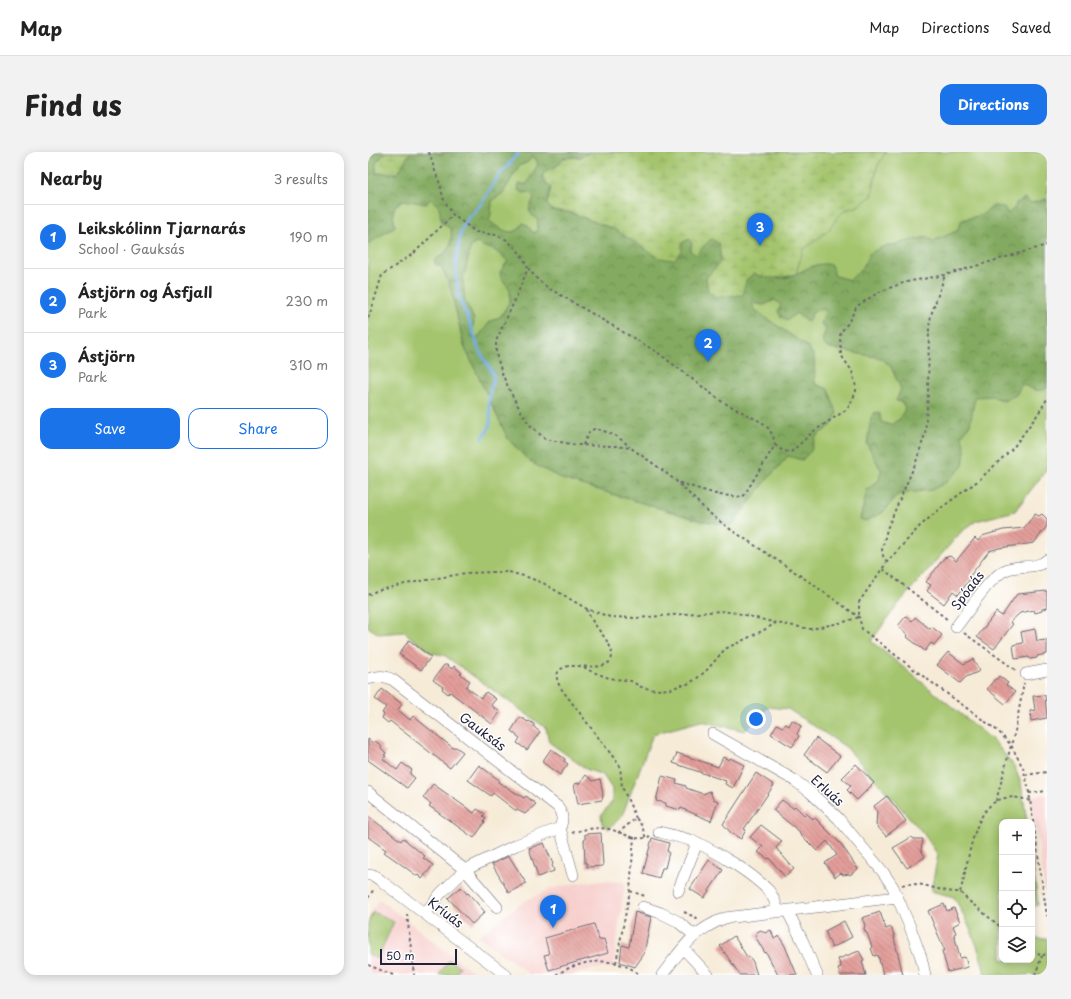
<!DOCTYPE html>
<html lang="en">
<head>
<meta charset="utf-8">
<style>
  :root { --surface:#fff; --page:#f2f2f2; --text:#222; --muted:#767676; --line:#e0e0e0; --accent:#1a73e8 }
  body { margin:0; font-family:"Playpen Sans",sans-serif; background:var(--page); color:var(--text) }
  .controls { position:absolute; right:12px; bottom:12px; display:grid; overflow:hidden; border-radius:8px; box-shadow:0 2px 10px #0003 }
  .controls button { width:36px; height:36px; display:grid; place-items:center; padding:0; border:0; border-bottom:1px solid var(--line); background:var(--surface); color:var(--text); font:20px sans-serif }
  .scale { position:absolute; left:12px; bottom:10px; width:77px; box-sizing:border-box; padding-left:4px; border:2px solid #22223b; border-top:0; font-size:11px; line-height:14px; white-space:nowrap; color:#22223b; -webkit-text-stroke:3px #fff; paint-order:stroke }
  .you { position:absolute; left:388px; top:567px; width:14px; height:14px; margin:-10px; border:3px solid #fff; border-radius:50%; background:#1a73e8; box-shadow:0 0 0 6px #1a73e833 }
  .badge { display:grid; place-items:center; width:26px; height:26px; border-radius:50%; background:var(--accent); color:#fff; font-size:13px; font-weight:700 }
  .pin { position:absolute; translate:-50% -33px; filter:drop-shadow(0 1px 2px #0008) }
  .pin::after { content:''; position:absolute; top:21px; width:14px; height:12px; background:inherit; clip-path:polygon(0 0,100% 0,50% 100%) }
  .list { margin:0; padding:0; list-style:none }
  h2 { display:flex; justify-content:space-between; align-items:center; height:52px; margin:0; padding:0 16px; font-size:17px }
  h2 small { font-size:13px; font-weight:400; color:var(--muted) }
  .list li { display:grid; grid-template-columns:26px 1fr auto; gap:12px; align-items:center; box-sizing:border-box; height:64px; padding:0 16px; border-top:1px solid var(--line) }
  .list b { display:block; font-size:15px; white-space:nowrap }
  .list p { margin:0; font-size:13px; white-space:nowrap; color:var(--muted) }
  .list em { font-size:13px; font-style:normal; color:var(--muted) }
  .actions { display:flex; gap:8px; padding:12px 16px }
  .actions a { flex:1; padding:9px 0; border:1px solid var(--accent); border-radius:12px; text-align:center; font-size:14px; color:var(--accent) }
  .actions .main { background:var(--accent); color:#fff }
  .icon { flex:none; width:22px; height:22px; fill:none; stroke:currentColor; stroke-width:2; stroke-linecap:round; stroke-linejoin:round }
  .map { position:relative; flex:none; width:679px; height:823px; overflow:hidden; border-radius:12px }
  header { display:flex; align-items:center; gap:24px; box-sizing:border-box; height:56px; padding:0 20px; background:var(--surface); border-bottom:1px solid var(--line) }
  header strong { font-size:19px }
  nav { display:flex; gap:22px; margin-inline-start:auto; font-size:14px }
  .intro { display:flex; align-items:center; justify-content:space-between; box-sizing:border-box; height:96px; padding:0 24px }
  h1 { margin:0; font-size:28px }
  .button { padding:10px 18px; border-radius:12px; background:var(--accent); color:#fff; font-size:14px; font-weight:700 }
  main { display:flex; gap:24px; padding:0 24px }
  aside { flex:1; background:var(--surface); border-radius:12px; box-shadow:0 2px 10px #0003 }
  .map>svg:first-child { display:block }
  .built { fill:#f7d0ce }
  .green { fill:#a4c56d; stroke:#637454 }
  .forest { fill:url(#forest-crowns); stroke:#52664e; fill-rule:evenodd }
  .wetland { fill:url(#wetland-marsh); stroke:#637454 }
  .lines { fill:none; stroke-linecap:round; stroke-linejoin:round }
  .stream { stroke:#74abe3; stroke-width:3 }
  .building { fill:url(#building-back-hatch) }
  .street-casing { stroke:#6c6872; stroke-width:12 }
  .path { stroke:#6c6872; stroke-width:2; stroke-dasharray:3 3; stroke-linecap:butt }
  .street { stroke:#fff; stroke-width:11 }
  .labels { text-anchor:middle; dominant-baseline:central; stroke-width:3; stroke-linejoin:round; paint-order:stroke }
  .street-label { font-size:13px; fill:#22223b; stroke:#fff }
</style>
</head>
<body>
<header>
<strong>Map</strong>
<nav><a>Map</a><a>Directions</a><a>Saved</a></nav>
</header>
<div class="intro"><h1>Find us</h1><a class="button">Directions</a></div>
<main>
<aside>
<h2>Nearby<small>3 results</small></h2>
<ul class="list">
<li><span class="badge">1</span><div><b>Leikskólinn Tjarnarás</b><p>School · Gauksás</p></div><em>190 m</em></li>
<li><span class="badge">2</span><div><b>Ástjörn og Ásfjall</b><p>Park</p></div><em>230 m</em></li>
<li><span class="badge">3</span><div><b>Ástjörn</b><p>Park</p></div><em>310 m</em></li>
</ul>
<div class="actions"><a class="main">Save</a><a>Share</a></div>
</aside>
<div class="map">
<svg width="679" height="823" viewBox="0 0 679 823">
  <defs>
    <pattern id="forest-crowns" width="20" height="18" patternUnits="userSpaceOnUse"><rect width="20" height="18" fill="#83aa60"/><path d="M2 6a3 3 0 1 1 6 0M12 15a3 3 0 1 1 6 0" fill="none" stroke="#6b8a50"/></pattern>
    <pattern id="wetland-marsh" width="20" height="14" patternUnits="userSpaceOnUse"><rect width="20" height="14" fill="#a4c56d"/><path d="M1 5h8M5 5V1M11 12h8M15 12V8" fill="none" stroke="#8da95f"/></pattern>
    <pattern id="building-back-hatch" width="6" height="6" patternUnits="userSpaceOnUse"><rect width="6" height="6" fill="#e39e9a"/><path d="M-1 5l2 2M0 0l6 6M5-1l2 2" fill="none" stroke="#b8807f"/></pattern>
  </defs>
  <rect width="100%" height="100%" fill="#fff"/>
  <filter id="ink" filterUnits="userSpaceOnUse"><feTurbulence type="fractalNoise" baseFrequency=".025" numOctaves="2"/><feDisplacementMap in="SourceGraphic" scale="8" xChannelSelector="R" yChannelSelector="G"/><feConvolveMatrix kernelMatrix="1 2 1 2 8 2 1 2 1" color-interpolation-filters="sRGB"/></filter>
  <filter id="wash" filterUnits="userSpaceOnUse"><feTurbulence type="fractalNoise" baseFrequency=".012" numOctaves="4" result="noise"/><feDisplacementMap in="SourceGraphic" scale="16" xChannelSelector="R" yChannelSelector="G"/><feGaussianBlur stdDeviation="0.9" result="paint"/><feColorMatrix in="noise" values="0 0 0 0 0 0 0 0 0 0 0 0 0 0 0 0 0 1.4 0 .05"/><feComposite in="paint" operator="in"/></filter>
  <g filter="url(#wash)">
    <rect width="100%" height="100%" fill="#f6ebd7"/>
    <path class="built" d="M679,642V746H678L664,644Z
      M233,729L257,730L245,816L224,817L201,823H163L110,784L129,769L157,749L182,737L208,731Z
      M11,747L109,823H0V767Z"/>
    <path class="green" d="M0,0H679V317L647,359L608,369L593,380L532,450L503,489L626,589L646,614L653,631L659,670H634V808H664V780L667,786L675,787L679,786V823H617C612,795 599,769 586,745L563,739L570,703L556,682L478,595L420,557L400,555L377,579L333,569L285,582L254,664L241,677L234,672L233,663L244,650V637L235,623L218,617L181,590L178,576L76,503L64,501L36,480L11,482L0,475Z
      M664,707L670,753L664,755Z
      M5,760L26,770L9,807L0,802V771Z
      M81,808L92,815L87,823H71Z"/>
    <path class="forest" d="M0,0H18L8,11V21H30L41,2L43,0H68L70,2H76L78,0H223L213,5L195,6L189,14L177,19L183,36L179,51L183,58L201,60L246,77L263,87L314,91L321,87L324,92L343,86L351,92L353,110L338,126L378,128L386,121C394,122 409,127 417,126C431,122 449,108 463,113L467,124L482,128L495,115L501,102L514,95L559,85L565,89L589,79L594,68L614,63L625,54L636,55L640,62L647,55L648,51L657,46L663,51L679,47V236C671,242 662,236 654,232L648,243L636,249L624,244L607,245L602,272L594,284L597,297L595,314L580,329L564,338L531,342L514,361L498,369L492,367L499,338L511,328L513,318L499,292L503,266L507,260L512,262L513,270L522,273L532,267L537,256L534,250L528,249L533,237L522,213L512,206L458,195L454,189L458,178L453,172L457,161L454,157L445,160L440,170L428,161L420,168L413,165L410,159L413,153L407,148L396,153L384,151L387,158L440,195L446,204L447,232L460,237L469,261L464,273L447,285L443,299L434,308L420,304L398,329L364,373L334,369L194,327L162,310L140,287L96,194L82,134L73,114L68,113L66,109C80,99 85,94 83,77L74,71L71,55L63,47L58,52L36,48L27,54L25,62L27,74L2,91H0ZM163,6L168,7L170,12L159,32H151L150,38L156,41L161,40L166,45L161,57L163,62L170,68L169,79L165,81L160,74L155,71C153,74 151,77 148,79C141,83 126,74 121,68L123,62L124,49L135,41L151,14L160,10ZM109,91C114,95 118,95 124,97C130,100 135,105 140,109L132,120L133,126L142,137V149L133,164L122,170L110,185L105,187L104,184L106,167L97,149L95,128L103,94Z"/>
    <path class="wetland" d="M18,0H43L41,2L30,21H8V11Z
      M223,0H518L509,15L504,44L488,55L477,58L469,66L461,78L435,98L428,122C415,126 398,129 386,121L378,128L375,143L347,145L340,139L338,126L353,109L351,92L343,87L328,103L322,99L324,92L321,87L314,91V99L306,108L291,106L246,77L201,60L183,58L179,52L183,36L174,26L177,19L189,14L195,6L213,5Z"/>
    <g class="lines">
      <path class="stream" d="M114,287C127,270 121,268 121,250C121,241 124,233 126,224L111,198L102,171L91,146L88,125V110L93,79L100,66L113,52L131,23L138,16L151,0"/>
    </g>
    <g id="blocks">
      <path class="building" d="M667,362L671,364L674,362L679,367V374L666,391L631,396L621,399L601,425L603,426L590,443L585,439L576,452L559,439L563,433L558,430L576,406L582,404L588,409L607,386L610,389L614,384L635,378L656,376Z
        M679,439V456L674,457V459L667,461L666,458L652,461L642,470L645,472L626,497L609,485L628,460L634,464L649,442Z
        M538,464L544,469L547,465L562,477L564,475L574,483L566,493L563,491L557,499L539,485L540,483L530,474Z
        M667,477L669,489L679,488V502L669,504V506L662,507L661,505L647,507L645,493L655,491L653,480Z
        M41,488L63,505L53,518L31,502Z
        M580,500L596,512L605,507L612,519L598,525L592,531L569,513Z
        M76,513H79L84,517L86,514L94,521L92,522L102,529L98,535L113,546L118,540L128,547L123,553L132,560L124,572L82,540L80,542L74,537L75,535L65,528Z
        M631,524L640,531L638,533L647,540L637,552L619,537L627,527H629Z
        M14,537L34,552L30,558L42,568L45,564L85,596L88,595L95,600L82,616L22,569L20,571L14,566L16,562L14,561L18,555L7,547Z
        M677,543L679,566L663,569L662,559L667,558L665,544Z
        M152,565L160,570L161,569L166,572V575L172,580L159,598L149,591L152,586L143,579Z
        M424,568L433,574L429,582L431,584L424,595L403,582L409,572L414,575L418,572L421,574Z
        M448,586L472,604L459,620L436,603Z
        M0,587L5,591L7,589L14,594L13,596L18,601L16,603L18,604L15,607L29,618L34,611L44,618L42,622L47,626L39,636L0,608Z
        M183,597L197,607L196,609L200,612L192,623L174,610Z
        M309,601L350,615L355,605L361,608L362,606L376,613L365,636L357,632L358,629L305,611Z
        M488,612L506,631L489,648L479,638L483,634L474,626Z
        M111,613L131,628L130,630L156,646L158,644L168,652L157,662L149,658H147L125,641L123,644L100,628Z
        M388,621L406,633L376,677L378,678L373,687L363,681L355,672Z
        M218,623L225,629L232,627L235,643L234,648L210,652L206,632L212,631Z
        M294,624L309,628L308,631L318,634V636L335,642L342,639L345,647L350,649L343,669L313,656L312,658L298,654V651L288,649Z
        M65,632L106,661L109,657L117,662L115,664L118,666L116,669L117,670L106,686L61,654L63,652L55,646Z
        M519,644L538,669L518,684L508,673L509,659L506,654Z
        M414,648L425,656L427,654L436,663L438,661L445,667L446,665L473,692L490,717L482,723L481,722L475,723L473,721L467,725L457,711L469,703L459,689L449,699L431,681L432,680L405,658Z
        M0,664L33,689L35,686L47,696L57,704L55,706L65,713L54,727L50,723L49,724L30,710L16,700L18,698L0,685Z
        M393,673L414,689L408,696L426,717L417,725L401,706L400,707L390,700L395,695L382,685Z
        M233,681L235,714L219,715V711H217L216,688H217V682Z
        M544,685L546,687H555L553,698L557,705L539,716L525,696Z
        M284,686L301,691L299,699L301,700L297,716H294L291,726L275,721Z
        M176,691L185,712L184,713L186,719L170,725L161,696Z
        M141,704L158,731L141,741L124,712Z
        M341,708L355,718L336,746L322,737Z
        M93,735L99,742L100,741L117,760L104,772L80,746Z
        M576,752L579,759L586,756L592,770L585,774L588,781L586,782L592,806L597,805L600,815L580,820L574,799H577L560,759Z
        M267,760L283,765L276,802L267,815L252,810L254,793L261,795Z
        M512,760L518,777L523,775L527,786H526L535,823H515L510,803L506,804L503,796L504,795L499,781H498L496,777L497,773L494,766Z
        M476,769L484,785L464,796L457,779Z
        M226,772L231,788L236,787L240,801L181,818L176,803L181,802L177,786Z
        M393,778L397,781L403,778L406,787L411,784L417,794L429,823H410L398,800L397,801L387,784L389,780Z
        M366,784L379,805L381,804L385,810L389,823H372L352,794Z
        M491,799L496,808L494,809L498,823H472L470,816L473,815L470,807Z"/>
    </g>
  </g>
  <g filter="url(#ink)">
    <use href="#blocks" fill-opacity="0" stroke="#6c6872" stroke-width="1"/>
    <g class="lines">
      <g class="street-casing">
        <path id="street" d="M588,475C601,459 622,423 640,417C652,413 669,417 679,408
          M658,522L679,518
          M0,527C10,524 16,523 25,528L190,655C195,663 195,668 192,676L205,723
          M345,582L426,628L442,640L470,666L515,720L525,735L542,775L553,805L557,823
          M0,640L97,718L129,755
          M291,680C304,683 318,686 330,691C352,702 384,721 401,739C406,745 408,752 410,759
          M0,723H5L12,728L138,823
          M310,739L329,691
          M275,755L293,761L309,769L326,783
          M419,758L435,790L449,823
          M57,762L72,742L97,718L148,693L192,676
          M315,796L340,823
          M294,823C315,796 324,779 357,766L529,745"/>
      </g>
      <path class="path" d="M61,0L67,19L73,35L75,46L85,63L108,80L128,83L139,88L152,101L160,116L147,148L128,189V202L135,224L144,243L155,263L162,273L177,287L208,293L247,294L263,296L293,317L308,329L339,359L359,375L430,422L491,465L494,477L548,519L630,579L643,593L655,616L660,634L679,764
        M160,116L168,126L179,135L289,200L353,249L395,271L401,277L405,284L407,293L375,345L351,343L309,330
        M0,166L3,159L14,123L46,101L85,63
        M215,293L221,280L226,277C241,279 251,285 262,295
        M407,293L415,299L423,300L446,279L478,258L483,251L488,239V235L484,219L473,203L472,184L473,180L480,171L489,154L511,140L524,135L538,130L577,123L679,93
        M519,410L515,404L514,398L519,377L548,310L557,282L560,242L561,176L563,163L577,123
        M515,417L580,468
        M0,443L8,439L37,432L98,421L126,420H141L159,425L175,431L219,457L242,465L268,466L352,459L369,461L408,471L443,477L476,470L491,465V450L519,410L552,374L573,356L611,328L645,296L670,262L679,247
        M219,457C222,472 245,490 244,503C244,520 213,513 201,514C198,514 195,516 193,517C185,523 190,532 195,539L252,614L254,635L268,666
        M596,481L649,519
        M216,515L220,518L241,526L263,529L273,535L287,538L303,537L313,533H318L328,527L338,519L357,497L394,479L408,471
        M657,623L679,620
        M661,641L679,639
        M628,649L647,579L656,531
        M204,681C215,677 228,675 241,677C254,680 269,691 282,684
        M250,681L268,666L274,674L278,687
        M534,733C554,728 572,741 592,740L601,749L634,776
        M262,739L277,744
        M592,740C604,703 604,628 662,649
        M0,746L6,737
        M316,760L331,767
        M39,762L46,823
        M664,799L674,804L679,801
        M248,811L262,739L266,685
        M0,813L25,823
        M188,823C213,807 248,803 272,823
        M667,823L674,804"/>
      <use href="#street" class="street"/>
    </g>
  </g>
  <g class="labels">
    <g class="street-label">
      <text transform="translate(599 438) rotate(-53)">Spóaás</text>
      <text transform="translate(115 579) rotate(37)">Gauksás</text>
      <text transform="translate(460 638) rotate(42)">Erluás</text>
      <text transform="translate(78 760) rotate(37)">Kríuás</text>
    </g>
  </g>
</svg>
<div class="controls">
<button>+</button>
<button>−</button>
<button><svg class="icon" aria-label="locate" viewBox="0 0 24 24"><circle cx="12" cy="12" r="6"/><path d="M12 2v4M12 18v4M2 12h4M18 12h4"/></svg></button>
<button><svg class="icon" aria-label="layers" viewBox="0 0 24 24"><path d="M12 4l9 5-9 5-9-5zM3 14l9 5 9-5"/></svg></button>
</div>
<div class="scale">50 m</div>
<div class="you"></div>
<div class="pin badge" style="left:185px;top:776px">1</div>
<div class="pin badge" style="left:340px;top:210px">2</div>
<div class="pin badge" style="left:392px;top:94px">3</div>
</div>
</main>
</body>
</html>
